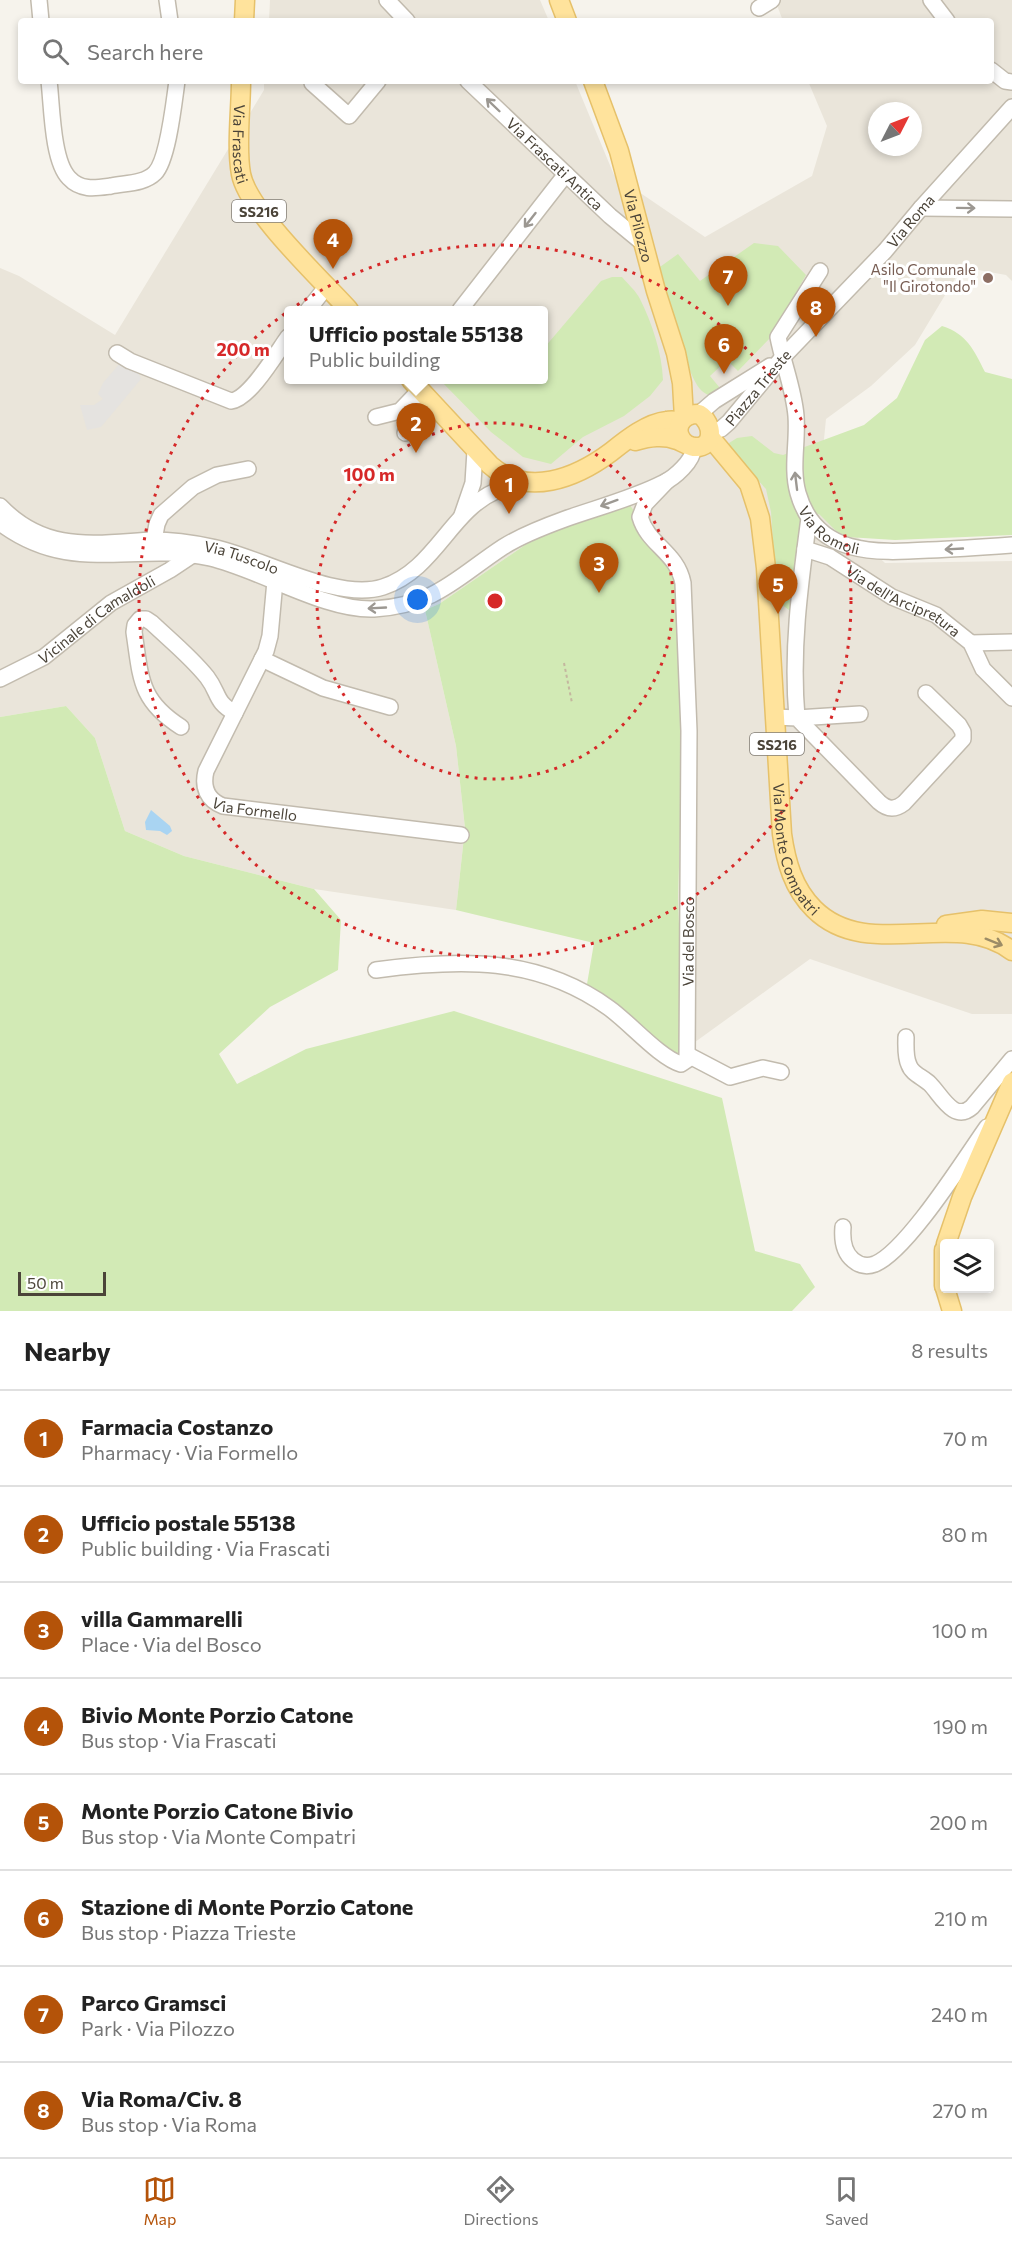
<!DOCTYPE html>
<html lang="en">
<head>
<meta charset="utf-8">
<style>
  :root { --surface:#fff; --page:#f6f6f6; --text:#222; --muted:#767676; --line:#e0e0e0; --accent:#b45309 }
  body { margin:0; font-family:Commissioner,sans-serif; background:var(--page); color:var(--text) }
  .controls { position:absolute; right:18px; bottom:18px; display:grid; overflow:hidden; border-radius:6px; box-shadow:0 3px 9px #0003 }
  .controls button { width:54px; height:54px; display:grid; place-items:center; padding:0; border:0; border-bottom:2px solid var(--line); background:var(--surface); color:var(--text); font:30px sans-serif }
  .compass { position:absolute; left:868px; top:102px; width:54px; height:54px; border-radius:50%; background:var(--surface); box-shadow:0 3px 9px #0003; rotate:48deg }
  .scale { position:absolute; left:18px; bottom:15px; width:88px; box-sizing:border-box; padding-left:6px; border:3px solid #4b4439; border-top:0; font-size:16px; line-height:21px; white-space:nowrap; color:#4b4439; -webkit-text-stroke:4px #fff; paint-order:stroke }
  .you { position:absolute; left:418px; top:600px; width:21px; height:21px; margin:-15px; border:4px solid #fff; border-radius:50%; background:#1a73e8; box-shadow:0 0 0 9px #1a73e833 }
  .badge { display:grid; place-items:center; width:39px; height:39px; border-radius:50%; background:var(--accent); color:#fff; font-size:20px; font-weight:700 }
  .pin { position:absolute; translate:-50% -50px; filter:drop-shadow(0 2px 3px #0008) }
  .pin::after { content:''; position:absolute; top:32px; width:21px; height:18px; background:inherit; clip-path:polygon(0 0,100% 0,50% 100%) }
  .popup { position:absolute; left:284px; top:306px; width:264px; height:78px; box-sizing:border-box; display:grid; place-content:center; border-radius:6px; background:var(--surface); filter:drop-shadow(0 2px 4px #0005); font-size:20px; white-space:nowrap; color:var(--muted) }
  .popup b { font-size:22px; color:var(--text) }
  .popup::after { content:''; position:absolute; left:50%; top:100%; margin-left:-12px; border:12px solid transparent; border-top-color:var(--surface) }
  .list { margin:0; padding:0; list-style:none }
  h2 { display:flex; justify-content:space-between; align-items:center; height:78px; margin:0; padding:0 24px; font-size:26px }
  h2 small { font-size:20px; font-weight:400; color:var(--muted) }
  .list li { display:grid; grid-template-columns:39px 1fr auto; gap:18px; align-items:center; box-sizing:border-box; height:96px; padding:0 24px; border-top:2px solid var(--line) }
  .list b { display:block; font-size:22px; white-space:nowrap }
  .list p { margin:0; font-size:20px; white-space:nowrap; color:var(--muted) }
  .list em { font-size:20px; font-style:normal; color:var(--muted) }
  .icon { flex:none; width:33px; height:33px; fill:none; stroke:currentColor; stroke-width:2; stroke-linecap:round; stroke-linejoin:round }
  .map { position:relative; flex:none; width:1012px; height:1311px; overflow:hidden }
  .search { position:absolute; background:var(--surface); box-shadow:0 3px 9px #0003; left:18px; right:18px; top:18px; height:66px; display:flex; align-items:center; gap:15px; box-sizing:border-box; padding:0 21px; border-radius:6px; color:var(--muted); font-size:22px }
  .sheet { height:846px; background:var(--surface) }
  nav { display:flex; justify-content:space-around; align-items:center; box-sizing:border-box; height:84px; border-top:2px solid var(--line); background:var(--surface); font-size:16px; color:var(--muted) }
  nav a { display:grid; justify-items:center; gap:3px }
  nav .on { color:var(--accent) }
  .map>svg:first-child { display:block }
  .residential { fill:#eae5da; fill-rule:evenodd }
  .green { fill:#d2eab5 }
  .parking { fill:#e5e3e0 }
  .water { fill:#a9d4f2 }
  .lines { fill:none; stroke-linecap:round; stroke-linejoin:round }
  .minor-casing { stroke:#c2bbae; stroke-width:18 }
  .major-casing { stroke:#e6c16a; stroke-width:21 }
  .path { stroke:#c4b79f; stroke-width:2; stroke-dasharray:3 3; stroke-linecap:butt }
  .minor { stroke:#fff; stroke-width:15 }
  .major { stroke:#ffe39c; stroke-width:18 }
  .oneway { stroke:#9c9892 }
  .oneway2 { stroke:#9c8c66 }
  .ring { fill:none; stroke:#d62828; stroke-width:3; stroke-dasharray:3 6 }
  .education-dot { fill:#8d6e63; stroke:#fff; stroke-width:2 }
  .labels { text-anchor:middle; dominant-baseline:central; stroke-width:6; stroke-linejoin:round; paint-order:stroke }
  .shield { fill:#fff; stroke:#817c74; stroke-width:1.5 }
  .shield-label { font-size:14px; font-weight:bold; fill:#4b4439 }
  .street-label { font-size:15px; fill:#4b4439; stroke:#fff }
  .education-label { font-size:15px; fill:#785e54; stroke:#fff; text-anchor:end }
  .centre { fill:#d62828; stroke:#fff; stroke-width:3 }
  .ring-label { font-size:18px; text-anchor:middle; font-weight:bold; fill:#d62828; stroke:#fff; stroke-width:6; stroke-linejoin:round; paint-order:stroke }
</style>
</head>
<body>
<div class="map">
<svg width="1012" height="1311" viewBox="0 0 1012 1311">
  <rect width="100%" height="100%" fill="#f6f3ec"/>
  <path class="residential" d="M270,0H540L549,21H269Z
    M775,0H1012V281L1006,275L962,267L915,345L871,386L826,419L818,499L885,563L1012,561V1014H972L810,959L684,1050L678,899L684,705L549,532L525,545L439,604L425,610L456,746L465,828L456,910L314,889L184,856L125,831L95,738L66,706L0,717V268L19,276L115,335L264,90V81H575L614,175L705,237L812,176L827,126L808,81H991V21H783ZM877,111H913V147H877ZM288,310H544V380H288Z"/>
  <path class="green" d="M754,243L778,246L806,275L771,337L738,371L727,360L710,376L720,388L711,396C705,394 700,390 697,385C679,352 668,305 657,269L678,254L700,281Z
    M612,277H622C628,284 636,291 640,299C652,323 662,353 663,380L650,396L624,416L583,437L551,464L523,457L491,432L440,380H544V348L601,281Z
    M942,326C967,334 974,350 985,372L1012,379V535L895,540L847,537L836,531L819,514L809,518L797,616L777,601L771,512L766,489L729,449V443L737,438L752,436L774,453L783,455L864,425L897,398L925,340Z
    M628,502L673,571L679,593L684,705L678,899L684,1050L680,1057L674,1056L587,984L594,943L456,910L465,828L456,746L425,610L439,604L525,545L549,532Z
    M66,706L95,738L125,831L184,856L314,889L341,920L338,970L270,1007L219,1054L237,1084L306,1049L454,1011L722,1098L755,1251L800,1264L815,1287L792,1311H0V717Z"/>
  <path class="parking" d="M121,362L137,370L141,379L101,427L87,430L80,405H94L103,399L98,394L103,383Z"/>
  <path class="water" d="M151,810L170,826L172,831L167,835L160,831L146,830L145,822Z"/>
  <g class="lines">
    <g class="minor-casing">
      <g id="minor">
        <path d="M39,0L41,21"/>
        <path d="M167,0L170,21"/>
        <path d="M387,0L407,21"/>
        <path d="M931,0L947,21"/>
        <path d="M759,8L772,0"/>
        <path d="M991,70L1005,81L1012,82"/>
        <path d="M49,81C52,105 52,161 69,178C81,191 96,188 111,186C125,183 144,184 155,173C168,160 174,102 177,81"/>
        <path id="s1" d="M468,81L610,216L644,244"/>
        <path d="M312,83L349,116L378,81"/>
        <path d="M921,208L1012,209"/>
        <path id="s2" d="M820,271L778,337C783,363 794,390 796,416C798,442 791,468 798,493C816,557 877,553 930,550C958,549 985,547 1012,545"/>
        <path d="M308,310L327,286"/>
        <path d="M460,310L566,174"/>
        <path d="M117,353L130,361L231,401C250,399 277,352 288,337"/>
        <path d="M699,414L714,401L770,366"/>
        <path d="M376,417L400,411L420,390"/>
        <path id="s3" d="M711,432L721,429L729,422L782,358L885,251L921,208L1012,107"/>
        <path d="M405,433L407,428L429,400"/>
        <path id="s4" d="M0,506C46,554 95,543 153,540C173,540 193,543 212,547C259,556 336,602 383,587C435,570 450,511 496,491C506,487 517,485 527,483"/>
        <path d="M462,515L473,483L475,451"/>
        <path d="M809,518C800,585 791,650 797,718L860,714"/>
        <path d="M0,523C72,577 133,541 210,558C261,570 325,611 374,609C436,605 456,578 503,547C522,535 543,527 565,519C596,508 634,498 663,483C674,478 695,460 693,447"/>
        <path d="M154,540L157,524L161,515L193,487L217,475L248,469"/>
        <path id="s5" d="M805,549L830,557L892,597L936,615L971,643L983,669L1012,698"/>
        <path id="s6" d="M275,581L270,636L266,651L206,771C202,787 207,800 223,806L461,835"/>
        <path d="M971,643L1012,642"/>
        <path d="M262,659L323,688L390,707"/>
        <path id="s7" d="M0,679L44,657L111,603L170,570L191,556"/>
        <path d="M775,717L797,718L879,802C888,810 895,810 904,803L963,739V732L959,725L926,693"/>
        <path d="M181,727C139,700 141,678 134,632L135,625L140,619H146L152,623C170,640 191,657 207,677C220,694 214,701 235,713"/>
        <path id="s8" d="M376,970C459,959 537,956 609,1008C629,1022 660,1058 681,1064L687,1060L689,731L683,583C677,552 648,545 640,517L645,504L667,481"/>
        <path d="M906,1037C906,1046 905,1057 909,1065C912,1074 923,1077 930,1084C941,1095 954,1123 972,1107L1012,1059"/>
        <path d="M688,1055L730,1077L763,1068L781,1072"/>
        <path d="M843,1227C842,1239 843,1252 853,1260C860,1266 867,1267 875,1264C907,1251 965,1158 987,1127"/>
      </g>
    </g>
    <g class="major-casing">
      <g id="major">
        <path d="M559,0L567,21"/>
        <path d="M244,21L245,0"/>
        <path id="s9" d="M241,81C241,109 236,147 241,174C248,211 322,280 349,310"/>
        <path id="s10" d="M593,81L619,151L656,291L676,353L682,383L684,418"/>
        <path d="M411,380L490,465C527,498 576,478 611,452C626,440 647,423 667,421C671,420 676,421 681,421"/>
        <path id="s11" d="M710,437L749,484L760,518L766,568L782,834C786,862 793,888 814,909C868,963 956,907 1012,951"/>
        <path d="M635,441C650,437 663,435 677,440C682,442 688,446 694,447C715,449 714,423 699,414C680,413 671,432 686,444"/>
        <path d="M946,925L982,920L1012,923"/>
        <path d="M946,1244L962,1197L1012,1082"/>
        <path d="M944,1250V1286"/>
        <path d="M945,1288L952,1311"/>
      </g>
    </g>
    <path class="path" d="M564,663L572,703"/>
    <use href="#minor" class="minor"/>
    <use href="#major" class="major"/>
  </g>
  <defs><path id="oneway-shaft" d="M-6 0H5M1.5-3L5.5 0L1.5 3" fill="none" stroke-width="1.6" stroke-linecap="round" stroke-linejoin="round" transform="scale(1.5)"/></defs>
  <g class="oneway">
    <use href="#oneway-shaft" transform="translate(493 105) rotate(-136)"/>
    <use href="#oneway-shaft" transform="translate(966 208) rotate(1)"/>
    <use href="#oneway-shaft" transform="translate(530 220) rotate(128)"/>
    <use href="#oneway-shaft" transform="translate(796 481) rotate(-97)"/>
    <use href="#oneway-shaft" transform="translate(609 503) rotate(160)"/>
    <use href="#oneway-shaft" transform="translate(954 549) rotate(177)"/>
    <use href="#oneway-shaft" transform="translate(377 608) rotate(177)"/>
  </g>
  <use class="oneway2" href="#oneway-shaft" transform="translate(994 942) rotate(22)"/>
  <g class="ring">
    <circle cx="495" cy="601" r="178"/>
    <circle cx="495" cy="601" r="356"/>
  </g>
  <circle class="education-dot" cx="988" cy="278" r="6"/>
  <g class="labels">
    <g class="shield">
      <rect x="232" y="200" width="54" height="22" rx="4.5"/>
      <rect x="750" y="733" width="54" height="22" rx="4.5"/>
    </g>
    <g class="shield-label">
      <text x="259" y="211">SS216</text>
      <text x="777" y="744">SS216</text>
    </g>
    <g class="street-label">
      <text stroke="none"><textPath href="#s9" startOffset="63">Via Frascati</textPath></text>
      <text stroke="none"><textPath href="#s1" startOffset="120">Via Frascati Antica</textPath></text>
      <text stroke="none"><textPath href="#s3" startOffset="292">Via Roma</textPath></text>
      <text stroke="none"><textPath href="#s10" startOffset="152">Via Pilozzo</textPath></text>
      <text stroke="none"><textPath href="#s3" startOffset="66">Piazza Trieste</textPath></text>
      <text stroke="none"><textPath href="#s2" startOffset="288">Via Romoli</textPath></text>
      <text stroke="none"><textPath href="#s4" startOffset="254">Via Tuscolo</textPath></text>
      <text stroke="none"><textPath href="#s5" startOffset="112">Via dell'Arcipretura</textPath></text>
      <text stroke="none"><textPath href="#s7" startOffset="114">Vicinale di Camaldoli</textPath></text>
      <text stroke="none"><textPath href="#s6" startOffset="280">Via Formello</textPath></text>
      <text stroke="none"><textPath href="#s11" startOffset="432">Via Monte Compatri</textPath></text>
      <text stroke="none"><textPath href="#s8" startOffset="460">Via del Bosco</textPath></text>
    </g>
    <g class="education-label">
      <text x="976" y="269">Asilo Comunale<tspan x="976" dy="17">"Il Girotondo"</tspan></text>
    </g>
  </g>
  <circle cx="495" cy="601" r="9" class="centre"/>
  <g class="ring-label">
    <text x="243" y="356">200 m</text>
    <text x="369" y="481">100 m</text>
  </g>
</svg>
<div class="controls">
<button><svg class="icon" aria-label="layers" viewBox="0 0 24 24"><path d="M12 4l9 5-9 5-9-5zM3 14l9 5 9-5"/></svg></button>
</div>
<svg class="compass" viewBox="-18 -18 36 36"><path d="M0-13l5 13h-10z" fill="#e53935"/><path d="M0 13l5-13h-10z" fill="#767676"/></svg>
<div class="scale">50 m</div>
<div class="you"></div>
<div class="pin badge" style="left:509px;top:514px">1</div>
<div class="pin badge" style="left:416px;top:453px">2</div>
<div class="popup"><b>Ufficio postale 55138</b>Public building</div>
<div class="pin badge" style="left:599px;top:593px">3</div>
<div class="pin badge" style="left:333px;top:269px">4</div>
<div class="pin badge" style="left:778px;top:614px">5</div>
<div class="pin badge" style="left:724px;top:374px">6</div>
<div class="pin badge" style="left:728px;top:306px">7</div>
<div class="pin badge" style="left:816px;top:337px">8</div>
<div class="search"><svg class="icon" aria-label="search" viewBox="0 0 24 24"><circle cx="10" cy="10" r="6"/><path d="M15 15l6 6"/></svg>Search here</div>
</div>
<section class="sheet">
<h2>Nearby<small>8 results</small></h2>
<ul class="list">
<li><span class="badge">1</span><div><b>Farmacia Costanzo</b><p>Pharmacy · Via Formello</p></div><em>70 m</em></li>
<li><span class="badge">2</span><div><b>Ufficio postale 55138</b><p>Public building · Via Frascati</p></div><em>80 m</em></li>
<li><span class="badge">3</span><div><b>villa Gammarelli</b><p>Place · Via del Bosco</p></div><em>100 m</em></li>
<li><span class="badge">4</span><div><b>Bivio Monte Porzio Catone</b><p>Bus stop · Via Frascati</p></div><em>190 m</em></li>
<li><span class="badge">5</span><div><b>Monte Porzio Catone Bivio</b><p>Bus stop · Via Monte Compatri</p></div><em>200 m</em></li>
<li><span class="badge">6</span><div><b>Stazione di Monte Porzio Catone</b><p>Bus stop · Piazza Trieste</p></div><em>210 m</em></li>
<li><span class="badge">7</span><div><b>Parco Gramsci</b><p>Park · Via Pilozzo</p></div><em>240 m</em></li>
<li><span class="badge">8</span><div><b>Via Roma/Civ. 8</b><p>Bus stop · Via Roma</p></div><em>270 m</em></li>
</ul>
</section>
<nav>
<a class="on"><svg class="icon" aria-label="map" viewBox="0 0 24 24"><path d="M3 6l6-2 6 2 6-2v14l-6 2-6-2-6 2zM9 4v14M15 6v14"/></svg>Map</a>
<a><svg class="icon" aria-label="directions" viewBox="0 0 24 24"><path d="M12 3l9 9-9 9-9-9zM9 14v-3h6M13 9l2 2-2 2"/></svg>Directions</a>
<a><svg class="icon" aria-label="saved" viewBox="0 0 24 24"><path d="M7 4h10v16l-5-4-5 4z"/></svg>Saved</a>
</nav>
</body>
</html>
